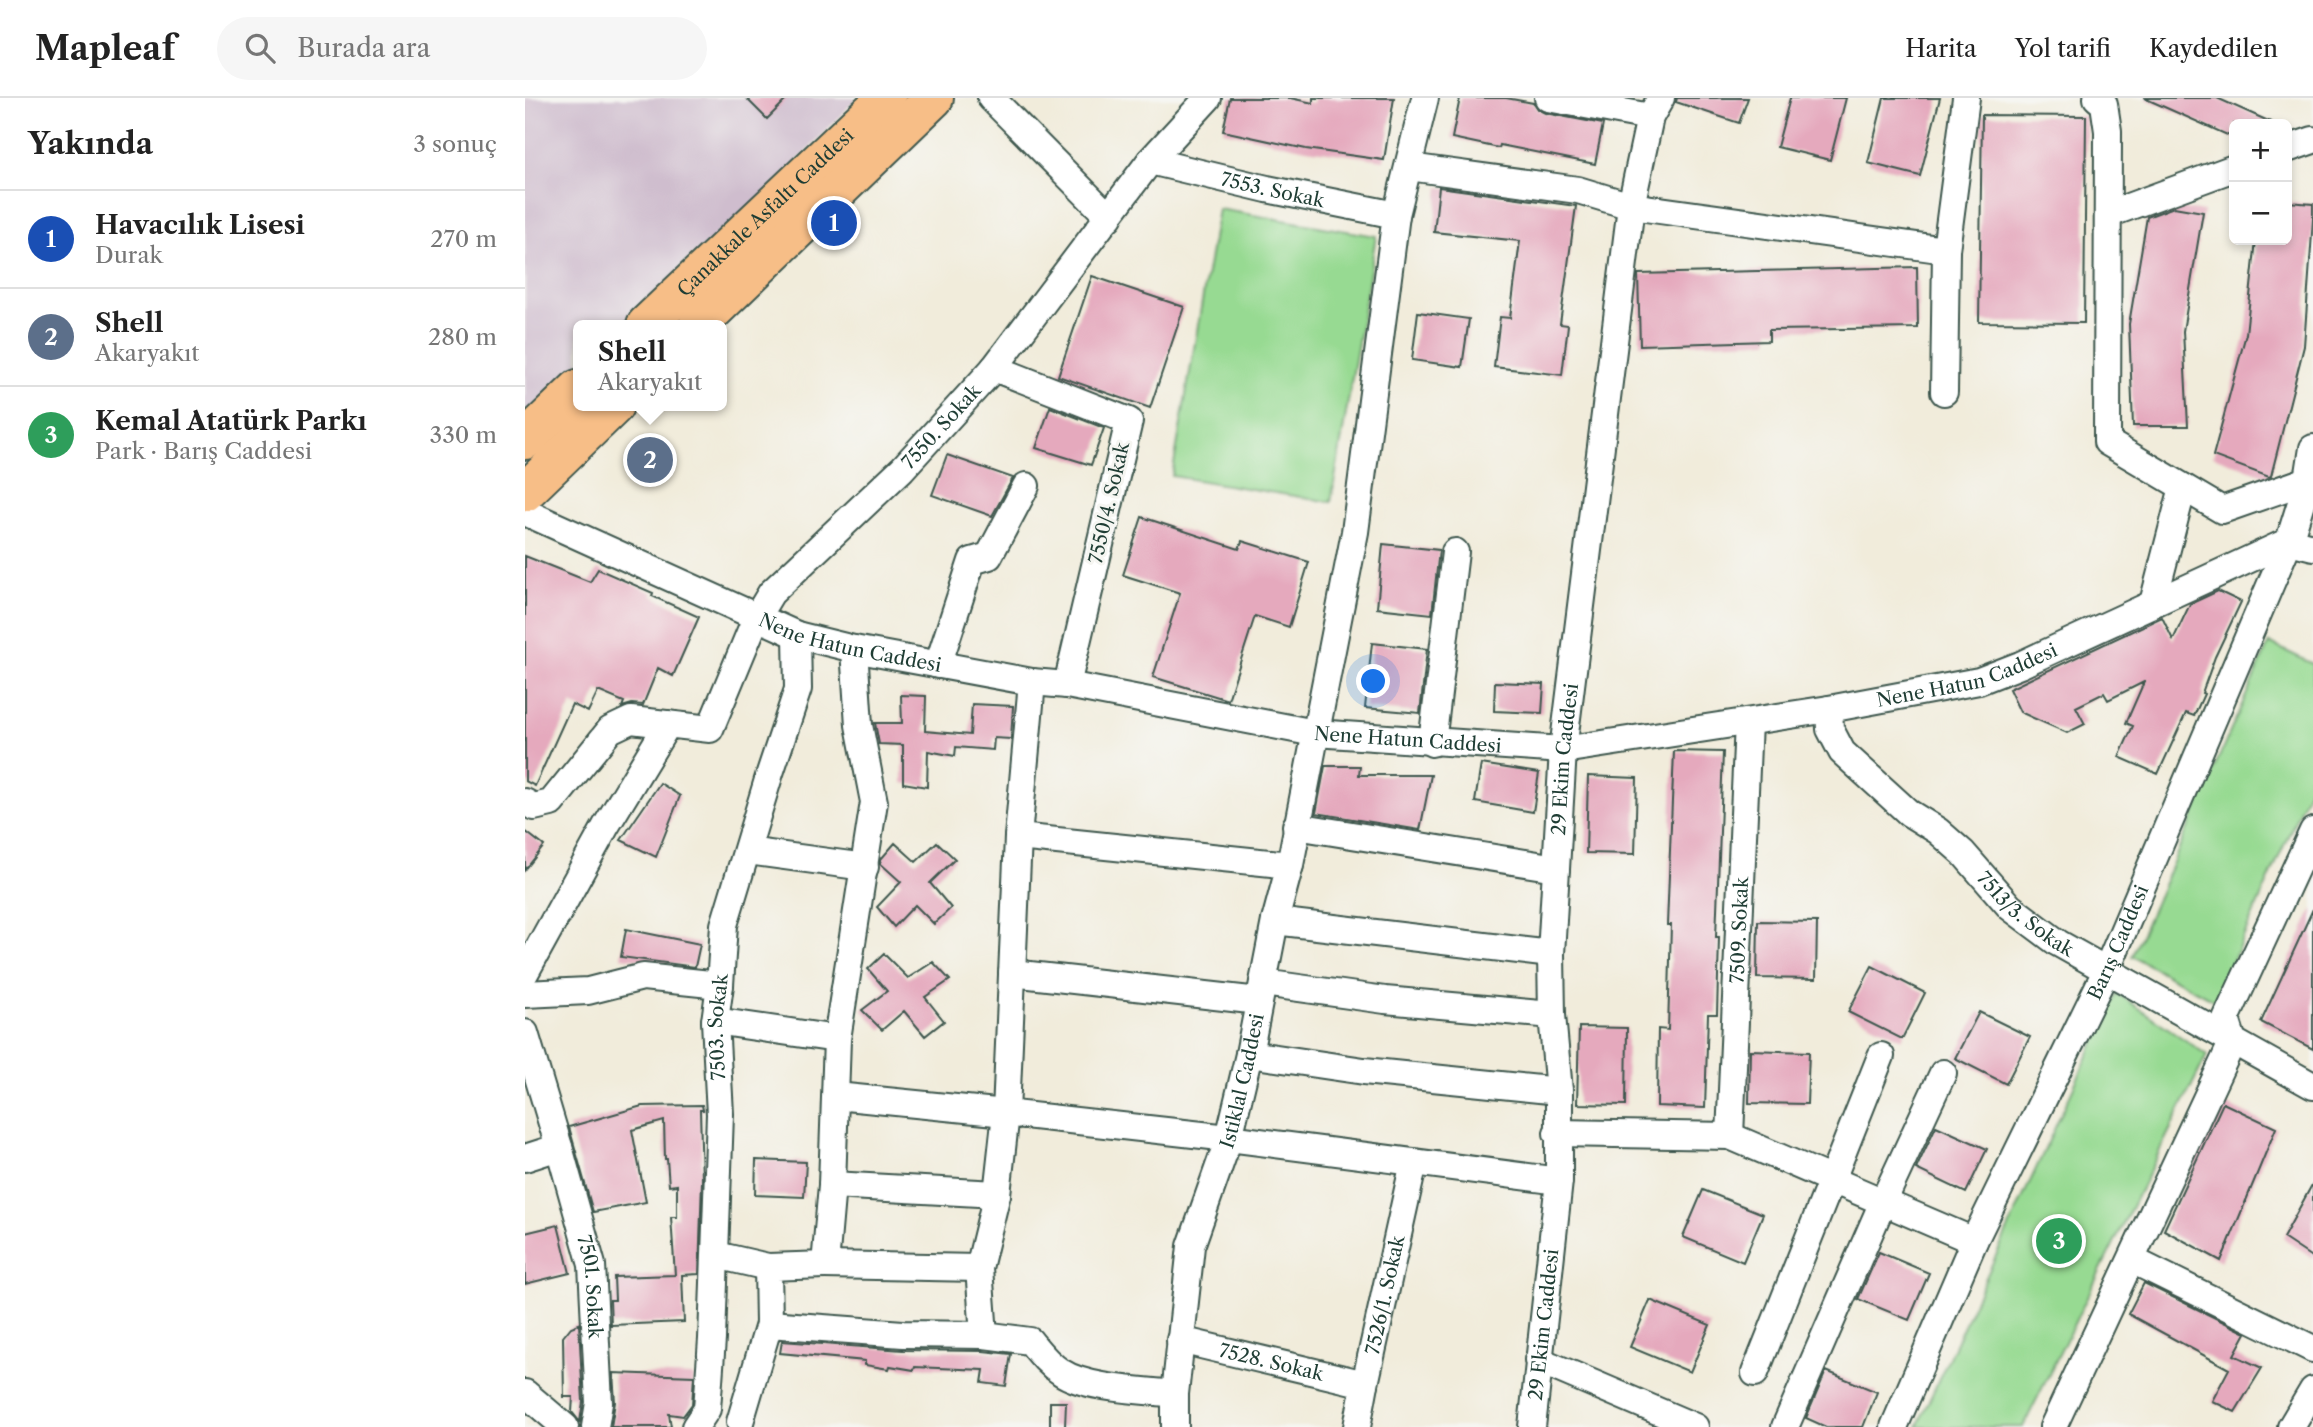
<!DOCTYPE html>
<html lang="tr">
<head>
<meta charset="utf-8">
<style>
  :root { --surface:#fff; --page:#f6f6f6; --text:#222; --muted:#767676; --line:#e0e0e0; --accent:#d93025 }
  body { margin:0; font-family:"Libre Caslon Text",serif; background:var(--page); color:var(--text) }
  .controls { position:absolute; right:21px; top:21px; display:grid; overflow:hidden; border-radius:10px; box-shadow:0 4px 10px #0003 }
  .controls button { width:63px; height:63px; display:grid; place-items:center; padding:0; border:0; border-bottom:2px solid var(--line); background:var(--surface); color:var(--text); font:35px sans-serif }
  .you { position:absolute; left:849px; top:584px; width:24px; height:24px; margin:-18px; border:5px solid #fff; border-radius:50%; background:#1a73e8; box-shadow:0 0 0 10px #1a73e833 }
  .badge { display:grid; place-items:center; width:46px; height:46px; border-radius:50%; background:var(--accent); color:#fff; font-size:23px; font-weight:700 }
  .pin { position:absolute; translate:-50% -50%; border:4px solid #fff; box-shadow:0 2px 7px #0006 }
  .popup { position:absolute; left:48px; top:222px; width:154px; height:91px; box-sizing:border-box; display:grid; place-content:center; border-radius:10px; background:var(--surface); filter:drop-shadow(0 2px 5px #0005); font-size:23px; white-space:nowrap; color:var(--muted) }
  .popup b { font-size:26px; color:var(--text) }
  .popup::after { content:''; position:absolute; left:50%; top:100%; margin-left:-14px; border:14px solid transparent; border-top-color:var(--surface) }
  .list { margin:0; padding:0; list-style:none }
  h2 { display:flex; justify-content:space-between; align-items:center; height:91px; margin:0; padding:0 28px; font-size:30px }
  h2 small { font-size:23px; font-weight:400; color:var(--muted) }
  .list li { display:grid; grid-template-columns:46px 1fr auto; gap:21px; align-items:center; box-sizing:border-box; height:98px; padding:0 28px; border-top:2px solid var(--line) }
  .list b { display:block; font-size:26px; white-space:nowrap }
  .list p { margin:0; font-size:23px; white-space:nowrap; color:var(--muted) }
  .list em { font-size:23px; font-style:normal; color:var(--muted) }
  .icon { flex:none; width:38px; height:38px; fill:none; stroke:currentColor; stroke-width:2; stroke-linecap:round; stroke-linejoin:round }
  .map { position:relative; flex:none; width:1788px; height:1329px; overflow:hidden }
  header { display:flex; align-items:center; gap:42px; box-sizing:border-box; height:98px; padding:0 35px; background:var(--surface); border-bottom:2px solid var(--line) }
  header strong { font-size:33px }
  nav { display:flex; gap:38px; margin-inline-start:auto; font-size:24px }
  .search { width:490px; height:63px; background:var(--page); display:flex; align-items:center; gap:18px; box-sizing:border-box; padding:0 24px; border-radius:38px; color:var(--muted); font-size:26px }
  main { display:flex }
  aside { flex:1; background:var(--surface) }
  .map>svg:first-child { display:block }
  .industrial { fill:#cfbdce }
  .green { fill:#97da92; stroke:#5b8c63; stroke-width:2 }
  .building { fill:#e5a9bd }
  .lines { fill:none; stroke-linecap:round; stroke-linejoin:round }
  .minor-casing { stroke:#3e574d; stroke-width:30 }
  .highway-casing { stroke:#3e574d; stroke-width:42 }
  .minor { stroke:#fff; stroke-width:26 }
  .highway { stroke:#f7be87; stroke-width:38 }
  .labels { text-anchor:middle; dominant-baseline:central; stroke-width:6; stroke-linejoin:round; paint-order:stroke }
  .street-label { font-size:19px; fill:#1f3d34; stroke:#f6f6f2 }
</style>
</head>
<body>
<header>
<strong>Mapleaf</strong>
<div class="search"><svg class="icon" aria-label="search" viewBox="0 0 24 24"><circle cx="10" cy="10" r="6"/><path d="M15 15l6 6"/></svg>Burada ara</div>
<nav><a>Harita</a><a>Yol tarifi</a><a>Kaydedilen</a></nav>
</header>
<main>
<aside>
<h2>Yakında<small>3 sonuç</small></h2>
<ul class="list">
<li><span class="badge" style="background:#1a4fb4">1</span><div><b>Havacılık Lisesi</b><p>Durak</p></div><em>270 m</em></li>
<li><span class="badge" style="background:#5c6f8a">2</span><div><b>Shell</b><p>Akaryakıt</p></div><em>280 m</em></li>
<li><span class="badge" style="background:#2e9e5b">3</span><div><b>Kemal Atatürk Parkı</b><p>Park · Barış Caddesi</p></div><em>330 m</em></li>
</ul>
</aside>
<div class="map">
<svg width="1788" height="1329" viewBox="0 0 1788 1329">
  <rect width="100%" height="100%" fill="#f6f6f2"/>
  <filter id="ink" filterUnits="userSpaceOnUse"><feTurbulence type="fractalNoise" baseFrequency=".0143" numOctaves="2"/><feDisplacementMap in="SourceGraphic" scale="14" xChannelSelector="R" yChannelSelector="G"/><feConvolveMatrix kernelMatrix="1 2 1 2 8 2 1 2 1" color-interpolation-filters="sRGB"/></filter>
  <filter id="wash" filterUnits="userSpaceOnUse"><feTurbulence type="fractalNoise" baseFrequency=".00686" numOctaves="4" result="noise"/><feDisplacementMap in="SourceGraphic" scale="28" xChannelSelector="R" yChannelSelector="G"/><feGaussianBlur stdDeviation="1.57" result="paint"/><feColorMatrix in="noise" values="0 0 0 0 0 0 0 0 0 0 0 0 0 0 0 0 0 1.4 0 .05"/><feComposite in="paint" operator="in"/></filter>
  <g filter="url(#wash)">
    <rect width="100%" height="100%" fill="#f1ecdb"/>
    <path class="industrial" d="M0,0H332L247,90L100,227H53V271L0,321Z"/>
    <path class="green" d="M693,111L851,138L806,404L647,378Z
      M1744,545L1788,566V682L1690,903L1607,858Z
      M1592,895L1682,957L1498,1329H1392Z"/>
    <g id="blocks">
      <path class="building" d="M221,0H263L242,21Z
        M705,0H765L788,5V0H869L859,62L781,51L698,33Z
        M935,0H981L1008,5L1012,11L1020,15L1078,26L1070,66L975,47L974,50L927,40Z
        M1152,0H1223L1214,25L1151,4Z
        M1265,0H1321L1305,62L1252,49Z
        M1359,0H1415L1395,78L1343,65Z
        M1619,0H1692L1750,26H1709V40Z
        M1457,17L1561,18L1559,225L1454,224Z
        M914,89L1051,108L1035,226L1043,227L1037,277L969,269L975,219L985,220L995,143L909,134Z
        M1762,104L1788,106V121L1779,248L1746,378L1744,379L1688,358L1721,236L1731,142H1762Z
        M1649,109L1678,114L1658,233L1663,328H1608L1604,226L1622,119Z
        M1392,169L1393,230L1244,232V243L1115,247L1113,176Z
        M567,178L659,209L625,310L533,278Z
        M893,214L944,221L937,269L887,262Z
        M525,309L579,330L566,367L511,350Z
        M422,357L488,380L467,418L407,397Z
        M617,419L714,451L717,443L784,464L764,529L730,518L703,602L628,579L655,495L598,477Z
        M858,446L914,452L907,516L852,510Z
        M0,458L65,484L73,471L128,495L127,498L174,519L148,578L133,570L118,607L107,606L97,609L99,604L73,593L63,614L47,606L10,688L0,683Z
        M1693,493L1716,504L1690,559L1677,595L1679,596L1669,618L1661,615L1633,676L1594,659L1608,628L1601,625L1619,584L1583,602L1579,595L1551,609L1560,626L1542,635L1495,614L1484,591L1637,519L1648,542L1665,506Z
        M847,545L902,551L895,615L840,610Z
        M970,584L1019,586L1017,615L969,613Z
        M376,597L401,598L400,633L445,637L447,606L488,608L486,641L469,640L468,652L431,649L430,658L403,653L402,689L378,685V647L354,646L350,625H377Z
        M1149,653L1198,654L1191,839H1194L1192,916H1183L1180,1010L1132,1008L1133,931L1143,932L1146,827H1142Z
        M956,666L1014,675L1008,714L950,704Z
        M800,668H835L834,677H906L895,732L791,715Z
        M1063,678L1112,680L1110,756L1061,755Z
        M135,685L155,698L131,759L96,742Z
        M0,733L19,748L0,772Z
        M412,744L430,761L405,785L426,810L409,826L390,807L369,829L352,809L376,784L355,765L356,761L370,745L391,764Z
        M1788,811V951L1736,924Z
        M1233,823L1292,824L1291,881L1232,880Z
        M101,831L175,846L170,869L96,859Z
        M359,856L383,880L408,864L425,882L400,899L419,923L400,938L379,913L357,932L337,912L362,893L343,871Z
        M1347,868L1400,895L1377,941L1323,914Z
        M1454,914L1505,939L1481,986L1430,960Z
        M1054,929L1102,930L1101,1007L1052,1006Z
        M1225,952L1284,954L1282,1006L1224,1005Z
        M1698,1005L1751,1030L1696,1163L1639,1132Z
        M177,1007L178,1012H175L177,1082L174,1176L157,1177L159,1224L86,1227L85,1202H90L89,1179L150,1177L146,1119H152V1087L144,1088L142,1061H140L139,1023L107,1032L121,1104L68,1114L44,1029L117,1008Z
        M1411,1028L1462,1051L1441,1095L1391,1071Z
        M231,1062L281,1064L279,1099L230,1097Z
        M1788,1085V1160L1758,1140Z
        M1178,1092L1238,1116L1218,1164L1158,1139Z
        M33,1127L45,1175L0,1186V1135Z
        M1354,1154L1404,1175L1384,1222L1333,1201Z
        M1619,1185L1721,1235L1709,1257L1737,1270L1710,1314L1687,1303L1704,1271L1603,1216Z
        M1125,1202L1185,1227L1165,1274L1105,1249Z
        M54,1226L58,1304L55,1324L47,1314L48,1299H39L38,1239L46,1229Z
        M257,1243L378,1252L458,1253L486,1256L481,1288L457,1285L459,1272L390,1269L389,1272L365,1268L364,1271L340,1267V1263L255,1255Z
        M1301,1273L1352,1294L1338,1329H1301L1281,1320Z
        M88,1275L169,1278L167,1306L158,1318L144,1316L146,1329H86L90,1304Z
        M525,1304H541L540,1329H525Z"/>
    </g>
  </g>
  <g filter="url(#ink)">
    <use href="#blocks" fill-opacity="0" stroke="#3e574d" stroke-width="2"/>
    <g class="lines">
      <g class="minor-casing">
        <g id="minor">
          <path d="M466,0L584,119"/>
          <path d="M1023,0L1125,19"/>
          <path d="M1572,0L1579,6L1583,33L1582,344L1697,412L1783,382"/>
          <path d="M1762,51L1788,42"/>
          <path id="s1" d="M625,63L742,91L871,117"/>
          <path d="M884,69L1053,92L1106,108L1421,152"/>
          <path d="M1584,116L1709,70"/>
          <path d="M469,270L604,323L542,587"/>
          <path d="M1419,294L1421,152L1441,0"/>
          <path id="s2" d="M0,414L272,537L329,551L507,584L542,587L790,635L1038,652L1304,611L1454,583L1495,567L1764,443"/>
          <path d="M1764,443L1788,449"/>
          <path d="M1628,505L1658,389"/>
          <path d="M413,567L447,463L464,458L501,388"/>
          <path id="s3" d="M1304,611L1305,631L1317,654L1384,715L1413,733L1438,755L1485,809L1533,845L1788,988"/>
          <path d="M907,645L930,454"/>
          <path id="s4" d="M0,704L9,709L26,705L85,632L106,622L185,631L231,520L246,495L377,371L469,270L625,63L683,0"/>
          <path d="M771,728L1031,770"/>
          <path d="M493,739L765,767"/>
          <path d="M223,753L340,769"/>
          <path d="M750,823L1026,856"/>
          <path d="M0,875L81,728L143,626"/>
          <path d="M487,875L734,903"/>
          <path d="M738,885L860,902L1027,917"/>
          <path d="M0,896L63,893L118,879L195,887"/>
          <path d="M190,923L312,941"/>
          <path d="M0,935L34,1049L0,1060"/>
          <path d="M724,956L839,973L1034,993"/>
          <path d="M311,998L481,1015L493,739L507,584"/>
          <path d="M1032,1035L1205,1038L1449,1143"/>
          <path id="s5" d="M1205,1038L1223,624"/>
          <path id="s6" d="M34,1049L67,1167L74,1305L70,1329"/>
          <path d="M307,1087L472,1096"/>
          <path d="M191,1157L243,1169"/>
          <path d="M1607,1162L1788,1251"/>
          <path d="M300,1167L454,1170"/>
          <path d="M244,1226L378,1236L459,1237L505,1243C514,1254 523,1266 536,1274C561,1291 618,1292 650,1296"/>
          <path d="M459,1237L454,1170L472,1096L481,1015L704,1040L1034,1083"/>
          <path id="s7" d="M655,1242L840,1286"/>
          <path d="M1013,1262L1170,1329"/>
          <path d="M1230,1275L1356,958"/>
          <path d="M0,1295L40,1329"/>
          <path d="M215,1324L244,1226L243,1169L300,1167L307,1087L312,941L349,704L334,627L329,551"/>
          <path id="s8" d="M170,1329L182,1311L187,1241L195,1016L190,923L195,887L199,827L245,675L273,591L272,537"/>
          <path id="s9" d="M650,1329V1296L666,1148L704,1040L724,956L750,823L765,767L830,434L871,117L900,0"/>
          <path id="s10" d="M832,1329L840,1286L889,1064"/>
          <path id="s11" d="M1007,1329L1034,1083V993L1027,917L1026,856L1038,652L1106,108L1125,19L1136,0"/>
          <path d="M1260,1329L1358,1104L1418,975"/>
          <path id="s12" d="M1369,1329L1449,1143L1582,871L1764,443L1783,382L1788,350"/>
          <path d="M1528,1329L1708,943L1701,921L1788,733"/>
          <path d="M1766,1329L1788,1292"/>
        </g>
      </g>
      <g class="highway-casing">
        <g id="highway">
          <path id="s13" d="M121,227L361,0"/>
          <path d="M173,227L409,0"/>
          <path d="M0,342L53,291"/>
          <path d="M0,394L89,308"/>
        </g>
      </g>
      <use href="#minor" class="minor"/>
      <use href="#highway" class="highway"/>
    </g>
  </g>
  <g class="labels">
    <g class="street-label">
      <text stroke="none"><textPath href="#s1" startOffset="126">7553. Sokak</textPath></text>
      <text stroke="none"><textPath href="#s13" startOffset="164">Çanakkale Asfaltı Caddesi</textPath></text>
      <text stroke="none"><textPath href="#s4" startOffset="612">7550. Sokak</textPath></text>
      <text transform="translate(584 405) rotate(-77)">7550/4. Sokak</text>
      <text stroke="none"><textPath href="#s2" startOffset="352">Nene Hatun Caddesi</textPath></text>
      <text stroke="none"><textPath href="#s2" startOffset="1486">Nene Hatun Caddesi</textPath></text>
      <text stroke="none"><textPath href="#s2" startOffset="919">Nene Hatun Caddesi</textPath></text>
      <text stroke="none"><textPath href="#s11" startOffset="670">29 Ekim Caddesi</textPath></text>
      <text stroke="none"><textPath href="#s3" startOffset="292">7513/3. Sokak</textPath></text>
      <text stroke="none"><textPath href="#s5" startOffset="206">7509. Sokak</textPath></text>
      <text stroke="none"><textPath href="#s12" startOffset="534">Barış Caddesi</textPath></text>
      <text stroke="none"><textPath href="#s8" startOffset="404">7503. Sokak</textPath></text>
      <text stroke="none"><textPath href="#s9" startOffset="355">Istiklal Caddesi</textPath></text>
      <text stroke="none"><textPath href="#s6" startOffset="144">7501. Sokak</textPath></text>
      <text stroke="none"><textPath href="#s10" startOffset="135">7526/1. Sokak</textPath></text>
      <text stroke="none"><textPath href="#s11" startOffset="103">29 Ekim Caddesi</textPath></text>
      <text stroke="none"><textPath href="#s7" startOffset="94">7528. Sokak</textPath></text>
    </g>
  </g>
</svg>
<div class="controls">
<button>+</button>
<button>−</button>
</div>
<div class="you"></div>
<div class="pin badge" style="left:309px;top:125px;background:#1a4fb4">1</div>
<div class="pin badge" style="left:125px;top:362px;background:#5c6f8a">2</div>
<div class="popup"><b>Shell</b>Akaryakıt</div>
<div class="pin badge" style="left:1534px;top:1143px;background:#2e9e5b">3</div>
</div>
</main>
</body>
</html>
